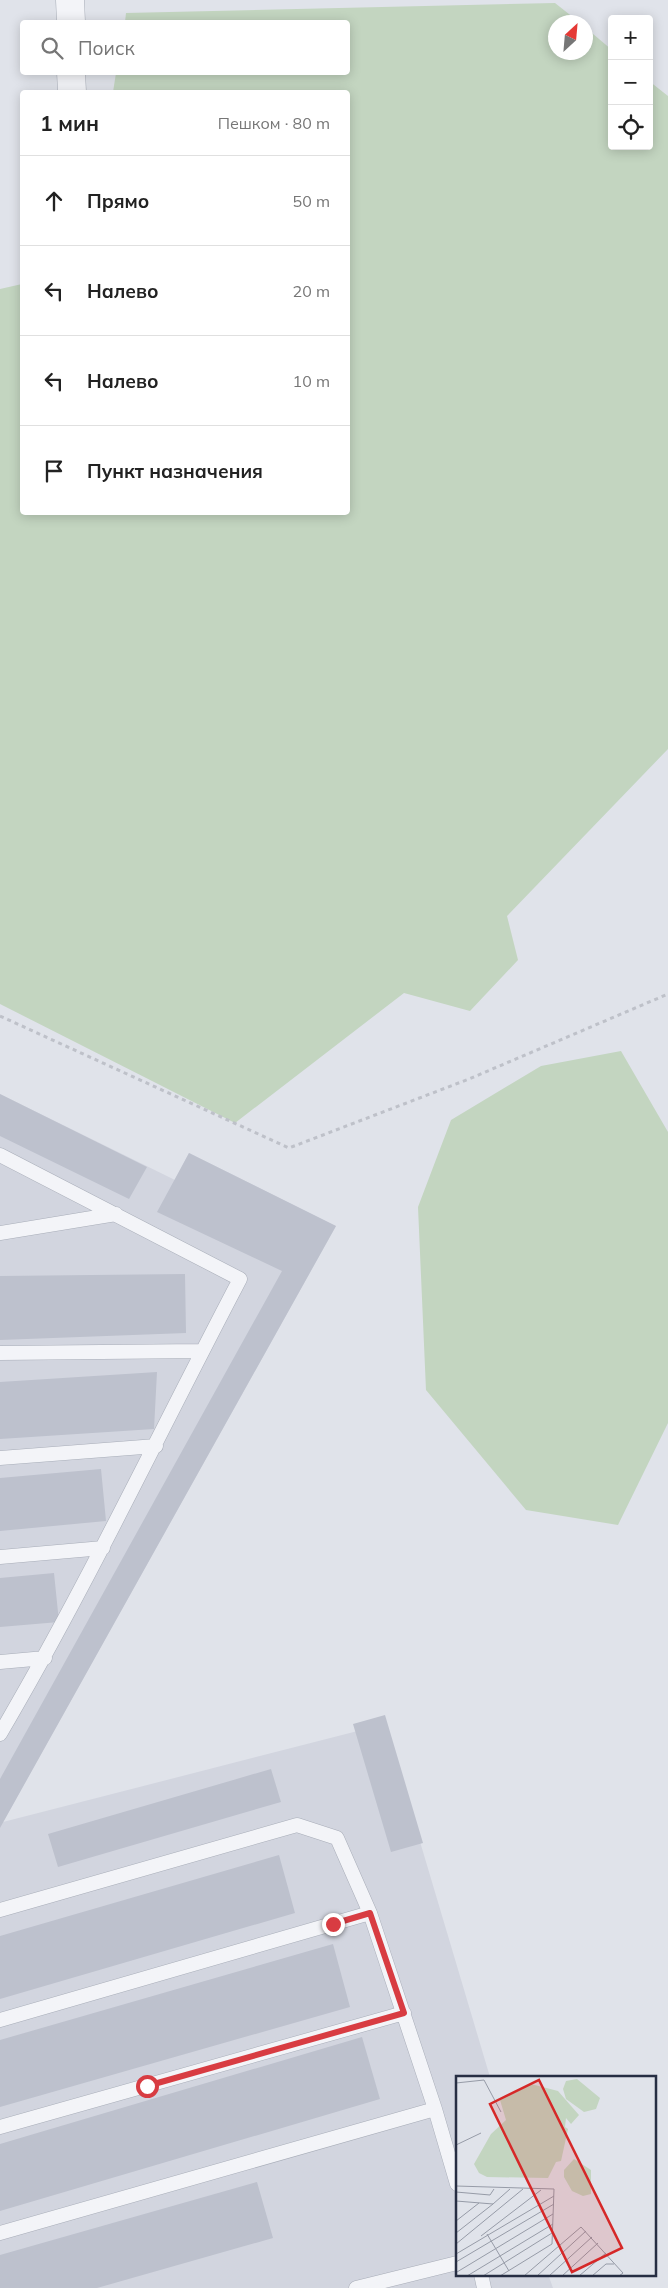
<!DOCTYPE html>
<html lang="ru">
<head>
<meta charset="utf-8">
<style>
  :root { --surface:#fff; --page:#f6f6f6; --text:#222; --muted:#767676; --line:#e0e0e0 }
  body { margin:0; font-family:Mulish,sans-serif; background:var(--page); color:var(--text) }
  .controls { position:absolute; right:15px; top:15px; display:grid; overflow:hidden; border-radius:5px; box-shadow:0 2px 12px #0003 }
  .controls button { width:45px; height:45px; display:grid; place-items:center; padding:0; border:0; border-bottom:1px solid var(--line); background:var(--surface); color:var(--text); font:25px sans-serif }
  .compass { position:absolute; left:548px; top:15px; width:45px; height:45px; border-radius:50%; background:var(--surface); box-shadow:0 2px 12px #0003; rotate:26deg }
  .stop { position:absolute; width:15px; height:15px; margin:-11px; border:4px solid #d83c42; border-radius:50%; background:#fff }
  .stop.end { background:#d83c42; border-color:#fff; box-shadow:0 1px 5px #0008 }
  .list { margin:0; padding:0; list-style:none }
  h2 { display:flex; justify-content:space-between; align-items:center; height:65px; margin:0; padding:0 20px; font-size:21px }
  h2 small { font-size:16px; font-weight:400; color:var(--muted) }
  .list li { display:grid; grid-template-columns:32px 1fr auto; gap:15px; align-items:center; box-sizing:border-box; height:90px; padding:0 20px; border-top:1px solid var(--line) }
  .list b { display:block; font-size:19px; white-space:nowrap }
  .list em { font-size:16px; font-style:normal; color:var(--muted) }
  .icon { flex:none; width:28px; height:28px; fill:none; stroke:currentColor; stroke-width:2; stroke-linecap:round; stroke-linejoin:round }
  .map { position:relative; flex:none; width:668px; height:2288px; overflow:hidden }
  .search { position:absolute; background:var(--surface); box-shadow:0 2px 12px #0003; left:20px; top:20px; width:330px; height:55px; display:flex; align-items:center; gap:12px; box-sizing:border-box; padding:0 18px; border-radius:5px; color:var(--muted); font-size:19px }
  .panel { position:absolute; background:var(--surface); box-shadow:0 2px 12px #0003; left:20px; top:90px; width:330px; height:425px; border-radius:5px }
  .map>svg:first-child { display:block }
  .built { fill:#d2d5df }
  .green { fill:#c3d5c0 }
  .building { fill:#bdc1cd }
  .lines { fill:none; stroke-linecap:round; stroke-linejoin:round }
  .lane-casing { stroke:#a8adb8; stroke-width:15 }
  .street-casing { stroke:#a8adb8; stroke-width:29 }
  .path { stroke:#bec1c9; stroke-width:3; stroke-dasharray:4 4; stroke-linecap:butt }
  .lane { stroke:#f3f4f8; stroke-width:14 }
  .street { stroke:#f3f4f8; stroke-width:28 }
  .route { stroke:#d83c42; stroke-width:6 }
  .inset-road { fill:none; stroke:#969ba7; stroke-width:1 }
  .view { fill:#d62828; fill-opacity:0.15; stroke:#d62828; stroke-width:2.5 }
  .inset-edge { fill:none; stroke:#272e43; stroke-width:2.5 }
</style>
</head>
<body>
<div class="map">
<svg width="668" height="2288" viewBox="0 0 668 2288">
  <rect width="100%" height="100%" fill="#e0e3ea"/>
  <path class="built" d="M0,1094L175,1180L189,1153L336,1226L3,1822L385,1724L490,2077H457V2274H548L553,2288H0Z"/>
  <path class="green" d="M555,3L579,22H556V52H586V28L612,50V146H649V81L668,96V749L507,916L518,960L470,1011L404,993L235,1123L0,1004V289L22,284V512H348V92H113L116,73L348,72V22H125L126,13Z
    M621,1051L668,1132V1423L618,1525L526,1510L426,1390L418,1207L451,1120L541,1066Z"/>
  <path class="building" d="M0,1094L147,1167L129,1199L0,1136Z
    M189,1153L336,1226L0,1828V1779L282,1271L157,1212Z
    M185,1274L186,1333L0,1340V1276Z
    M157,1372L154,1429L0,1439V1382Z
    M101,1469L106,1521L0,1531V1478Z
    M54,1573L59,1622L0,1627V1578Z
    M385,1715L423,1843L391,1852L353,1724Z
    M271,1769L281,1802L58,1867L48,1834Z
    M279,1855L295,1913L0,1999V1936Z
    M333,1944L350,2007L0,2107V2040Z
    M362,2037L380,2099L0,2211V2144Z
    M257,2182L273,2238L97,2288H0V2255Z"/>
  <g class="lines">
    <g class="lane-casing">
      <path id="lane" d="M0,1155L240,1279C160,1431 87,1586 0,1734
        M0,1233L116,1214
        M0,1353L202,1351
        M0,1458L156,1446
        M0,1557L103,1548
        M0,1662L45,1658
        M0,1910L297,1825L337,1838L370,1913L435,2109L457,2184
        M0,2020L370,1913
        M0,2127L404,2013
        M0,2233L435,2109
        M481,2274L484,2288
        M356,2288L457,2263"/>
    </g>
    <g class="street-casing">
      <path id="street" d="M70,0L71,22
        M71,72L72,92"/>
    </g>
    <path class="path" d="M0,1016L289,1148L469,1079L668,994"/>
    <use href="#lane" class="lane"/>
    <use href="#street" class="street"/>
  </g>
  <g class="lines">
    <path class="route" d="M147,2086L404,2013L370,1913L333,1924"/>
  </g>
  <g transform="translate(456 2076)">
    <rect width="200" height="200" fill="#e0e3ea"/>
    <path d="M121,3L144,22L140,33L128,36L110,23L107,13L110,5ZM75,8L102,15L123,39L115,48L110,42L109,51L112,53L105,85L100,86L92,102L31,101L23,97L18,88L35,58L50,44L44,24ZM118,83L135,94V118L127,120L116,115L108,101V94Z" fill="#c3d5c0"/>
    <path class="inset-road" d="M0,7L28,4L45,36M0,69L25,57M0,110L98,113L96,168L44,200M0,116L34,119L38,113M0,125L37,128L54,113M0,145L23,127M0,157L37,128M31,158L53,195M25,160L85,114M0,168L67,113M0,178L98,120M0,186L98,128M1,196L97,138M11,200L97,148M27,200L96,157M68,200L125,151L167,197L163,200M81,200L130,155M93,200L136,161M106,200L142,167M123,200L150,177M136,200L150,188H158"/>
    <path class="view" d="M83,4L166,172L116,196L34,28Z"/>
    <rect width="200" height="200" class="inset-edge"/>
  </g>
</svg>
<div class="controls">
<button>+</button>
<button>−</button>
<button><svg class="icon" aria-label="locate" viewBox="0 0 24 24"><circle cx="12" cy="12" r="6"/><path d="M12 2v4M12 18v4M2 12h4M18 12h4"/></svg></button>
</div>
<svg class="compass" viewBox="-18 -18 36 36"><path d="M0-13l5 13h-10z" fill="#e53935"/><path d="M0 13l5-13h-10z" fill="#767676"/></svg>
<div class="stop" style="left:147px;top:2086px"></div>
<div class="stop end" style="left:333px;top:1924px"></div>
<div class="search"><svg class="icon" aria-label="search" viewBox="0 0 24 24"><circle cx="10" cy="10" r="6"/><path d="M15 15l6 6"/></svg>Поиск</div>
<section class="panel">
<h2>1 мин<small>Пешком · 80 m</small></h2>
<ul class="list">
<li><svg class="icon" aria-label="ahead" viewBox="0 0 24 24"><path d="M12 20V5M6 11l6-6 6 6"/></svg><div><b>Прямо</b></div><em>50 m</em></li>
<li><svg class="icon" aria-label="left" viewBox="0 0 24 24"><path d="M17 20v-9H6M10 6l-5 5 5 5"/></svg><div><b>Налево</b></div><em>20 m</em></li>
<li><svg class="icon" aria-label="left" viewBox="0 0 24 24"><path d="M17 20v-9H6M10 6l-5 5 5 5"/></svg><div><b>Налево</b></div><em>10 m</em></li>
<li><svg class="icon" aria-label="arrive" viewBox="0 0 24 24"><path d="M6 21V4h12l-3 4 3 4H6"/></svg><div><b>Пункт назначения</b></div></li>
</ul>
</section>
</div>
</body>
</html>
